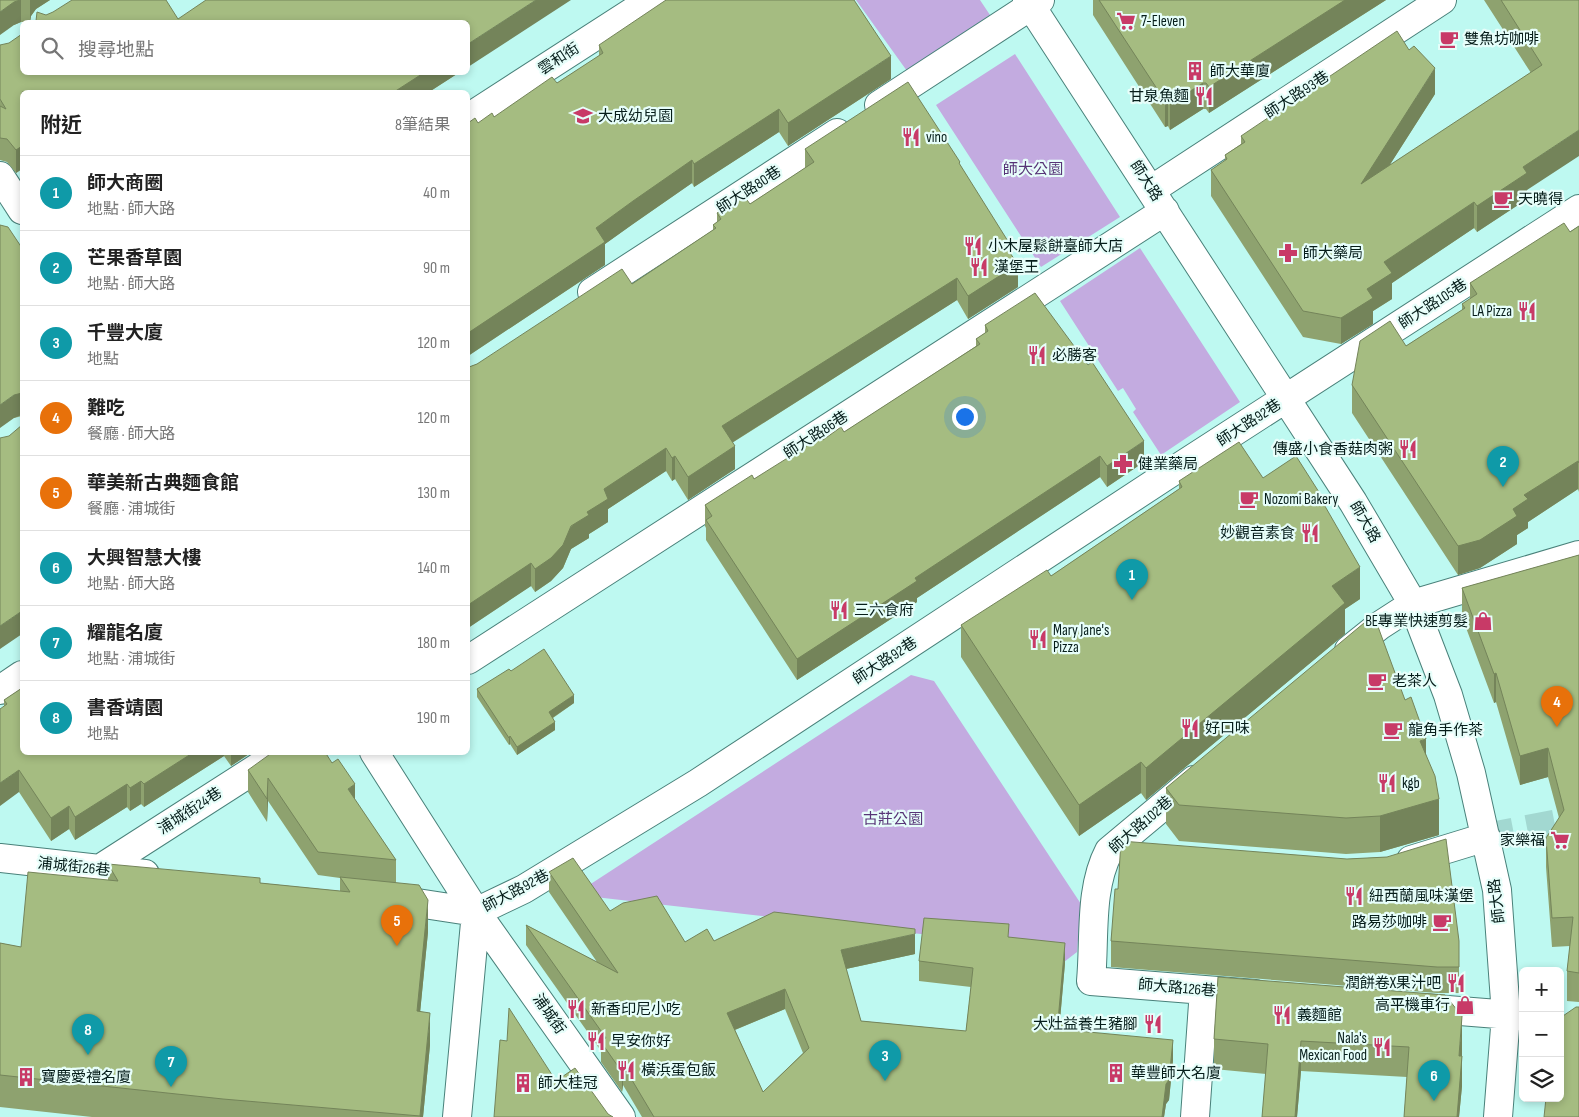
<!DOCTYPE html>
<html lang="zh-TW">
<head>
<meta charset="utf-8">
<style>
  :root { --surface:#fff; --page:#f6f6f6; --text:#222; --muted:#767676; --line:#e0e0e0; --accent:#c83a67 }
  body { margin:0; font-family:"Sofia Sans Condensed","Noto Sans TC",sans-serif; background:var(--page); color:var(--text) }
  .controls { position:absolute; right:15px; bottom:15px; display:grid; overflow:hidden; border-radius:8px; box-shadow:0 2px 8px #0003 }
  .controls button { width:45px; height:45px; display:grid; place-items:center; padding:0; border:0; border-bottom:1px solid var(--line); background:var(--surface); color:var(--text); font:25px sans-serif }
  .you { position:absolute; left:964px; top:416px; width:18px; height:18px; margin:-12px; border:4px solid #fff; border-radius:50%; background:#1a73e8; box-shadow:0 0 0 8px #1a73e833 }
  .badge { display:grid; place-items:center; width:32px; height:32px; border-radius:50%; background:var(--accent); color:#fff; font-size:16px; font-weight:700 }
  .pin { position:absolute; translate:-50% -41px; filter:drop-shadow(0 1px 2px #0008) }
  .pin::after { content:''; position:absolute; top:26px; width:18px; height:15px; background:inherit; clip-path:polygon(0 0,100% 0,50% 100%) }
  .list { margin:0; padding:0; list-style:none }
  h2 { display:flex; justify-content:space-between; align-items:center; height:65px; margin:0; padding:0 20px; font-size:21px }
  h2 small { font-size:16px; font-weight:400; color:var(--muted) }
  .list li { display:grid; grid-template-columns:32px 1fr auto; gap:15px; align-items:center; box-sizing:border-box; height:75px; padding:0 20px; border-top:1px solid var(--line) }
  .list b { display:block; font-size:19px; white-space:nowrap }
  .list p { margin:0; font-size:16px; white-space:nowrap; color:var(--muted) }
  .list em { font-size:16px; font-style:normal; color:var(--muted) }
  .icon { flex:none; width:28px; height:28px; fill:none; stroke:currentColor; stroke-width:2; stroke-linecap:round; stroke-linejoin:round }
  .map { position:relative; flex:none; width:1579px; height:1117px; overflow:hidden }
  .search { position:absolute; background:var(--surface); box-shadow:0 2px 8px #0003; left:20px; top:20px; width:450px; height:55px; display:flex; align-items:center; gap:12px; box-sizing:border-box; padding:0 18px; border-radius:8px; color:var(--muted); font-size:19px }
  .panel { position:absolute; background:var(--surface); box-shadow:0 2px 8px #0003; left:20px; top:90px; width:450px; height:665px; border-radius:8px }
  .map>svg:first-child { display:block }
  .green { fill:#c3abe0 }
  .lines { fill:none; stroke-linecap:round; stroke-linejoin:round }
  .minor-tunnel { stroke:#a2d8d1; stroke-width:28; stroke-dasharray:28 14; stroke-linecap:butt }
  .minor-casing { stroke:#49817a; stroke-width:30 }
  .minor { stroke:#fff; stroke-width:28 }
  .wall { fill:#8ea26f; fill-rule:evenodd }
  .shaded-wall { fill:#74845a }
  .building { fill:#a5bc81; stroke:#74845a; fill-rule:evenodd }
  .labels { text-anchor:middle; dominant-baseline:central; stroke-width:4.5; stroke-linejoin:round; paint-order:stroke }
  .poi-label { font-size:15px; fill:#061d1a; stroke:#e7fefa; text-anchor:start }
  .street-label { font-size:15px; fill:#061d1a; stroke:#e7fefa }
  .park-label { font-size:15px; fill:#573477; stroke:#e7fefa }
</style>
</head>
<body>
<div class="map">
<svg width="1579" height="1117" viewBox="0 0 1579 1117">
  <rect width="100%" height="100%" fill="#bef9f1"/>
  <path class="green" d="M856,0H980L990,15L907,71Z
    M1015,54L1120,217L1041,267L936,105Z
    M1140,248L1240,402L1161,455L1133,412L1136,409L1123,388L1118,391L1060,301Z
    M911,675L934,681L1081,904L1077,952L1064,962L1009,944L586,896L583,889Z"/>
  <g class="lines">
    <path class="minor-tunnel" d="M1486,837L1579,819"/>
    <g class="minor-casing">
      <path id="minor" d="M1027,0L1353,502L1413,604L1448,695L1471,773L1497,890L1506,1015L1498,1117
        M879,105L1040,0
        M468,118L651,0
        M0,176L22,210
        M1151,190L1442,0
        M592,292L837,133
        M1349,650L1379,626L1413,604L1579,555
        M468,660L1165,211
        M0,690L22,675
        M374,752L476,912L621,1117
        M1194,780L1109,851C1089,889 1095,938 1091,981L1255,994
        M0,858L145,874
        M1411,860L1486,837
        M98,870L282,752
        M391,899L476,912
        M476,912L524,889L698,783L1164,477L1579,209
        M1422,1008L1523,1016
        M457,1117L476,912
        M1195,1117L1204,990"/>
    </g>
    <use href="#minor" class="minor"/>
  </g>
  <path class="wall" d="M0,0H50L36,9L31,16L30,22H21L14,25Z
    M1093,0H1386L1209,113L1206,109H1203L1170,130L1168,126L1165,127L1093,15Z
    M1484,0H1579L1527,190V199L1477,232L1474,228L1392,283V299L1373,311V324L1341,344L1303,337L1211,196V170L1225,161V155L1241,144V136L1435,94L1389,166L1531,73Z
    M0,45L22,72H460L429,92H22V169L16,173L7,162L0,160Z
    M599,45L891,79L788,146L779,132L694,187L692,183L633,224L605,244V265L468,356V123H478L494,117L557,83L599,56Z
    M805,149L960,165L1011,255L1018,287L968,319L957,300L732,443L735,469L688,500L675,479L672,481L666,471L608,509V522L589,534V538L571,549L563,568L551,581L535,592L531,586L468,628V366L469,367L477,364L632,284L713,230V225L717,222V213L750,204L805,168Z
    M1579,226V492L1578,489L1528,522V528L1517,535V544L1480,568L1458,575L1352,413V385L1406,346L1462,310V304L1470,299V283L1570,232Z
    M22,248V416L14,418Z
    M985,325L1144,462L1107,487L1100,477L917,598V602L797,680L706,540V528L705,526V505L754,479L823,440L844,432L915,386L976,346V339L985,333Z
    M1263,478L1324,504L1360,599L1345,609V634L1146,800L1141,793L1079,836L961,657V625L1051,576L1179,489V481Z
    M1579,555V1002L1567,1001V971L1570,946L1552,947L1546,867V838L1559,818L1548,777L1520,785L1496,702L1494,703L1462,617V588Z
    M511,671L574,703L553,718L555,730L517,755L510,744L509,745L477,697V689Z
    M22,688V752H252L231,766L224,756L144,807L141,804L130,811L127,807L75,840L69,829L51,841L19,792L4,706V700Z
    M1405,700L1426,754L1439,835L1380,852L1346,854L1179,841L1166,824V788Z
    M248,770L355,800L396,860V883L428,932L420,1012L430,1045L423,1117H92L0,1107V943L21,947L108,880V864L260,883L340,891V878L318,875L268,801L267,822L248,792Z
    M1387,857L1459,941V993H1437L1111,967V941L1118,889L1347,859Z
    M549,872L610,911L685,942L714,941L915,954L846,969L861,1021L966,1031L971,987L919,981V961L1009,937L1065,963L1060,1021L1079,1031L1173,1060L1169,1100L1166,1104L1164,1117H642L623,1085L622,1092L601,1062V1051L526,945V925L597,962L549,892ZM785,1009L803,1053L763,1092L735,1030Z
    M1218,977L1462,1046V1086L1459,1117H1404L1407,1077L1301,1071L1297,1117H1262L1266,1074L1214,1069V1039Z"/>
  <path class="shaded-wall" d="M20,0H21V22L14,25L0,35V12L14,2Z
    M30,0H50L36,9L31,16L30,22Z
    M536,0H571L468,67V44Z
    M1345,0H1386L1209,113V87Z
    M891,56V79L788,146V123Z
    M1435,68V94L1361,210V184Z
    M425,72H460L429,92H394Z
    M1203,83V109L1170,130V104Z
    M1168,100V126L1165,127V101Z
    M779,109V132L694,187V164Z
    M1579,130V156L1527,190V199L1477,232V206L1523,167Z
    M22,146V169L16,173V150Z
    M692,160V183L633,224L605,244V265L468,356V333L596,228L633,201Z
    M1474,202V228L1392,283V299L1373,311V324L1341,344V318L1367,289L1384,262Z
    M1011,246V268L1018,264V287L968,319V296L1007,249Z
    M957,278V300L722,449V426Z
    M21,392V415L14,418L0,428V405L14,395Z
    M1144,441V462L1107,487V466Z
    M735,446V469L688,500V477Z
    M666,448V471L608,509V522L589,534V538L571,549L563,568L551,581L535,592V569L604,489Z
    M675,456V479L672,481V458Z
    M1100,456V477L917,598V602L797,680V659L915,578Z
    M1578,461V489L1528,522V528L1517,535V544L1480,568L1458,575V546L1513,509L1524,495Z
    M531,563V586L468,628V605Z
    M1360,567V599L1345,609V634L1146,800V768L1332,586Z
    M22,611V634L0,649V626Z
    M1496,673V702L1494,703V674Z
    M574,695V703L549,720V712Z
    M555,722V730L517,755V747Z
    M510,736V744L509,745V738Z
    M1426,739V775L1420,741Z
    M1548,748V777L1520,785V756Z
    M194,752H224V756L144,807V784Z
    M231,752H252L231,766Z
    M1141,762V793L1079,836V805Z
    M19,770V792L0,806V783Z
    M268,778V801L267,822V799Z
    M141,781V804L130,811V788Z
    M127,784V807L75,840V817Z
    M355,784V807L348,789Z
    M1439,799V835L1380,852V816Z
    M69,806V829L51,841V818Z
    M428,900V932L417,1044V1011Z
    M915,934V954L841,970V950Z
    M1065,943V963L1058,1041V1021Z
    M785,989V1009L727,1033V1013Z
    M430,1013V1045L423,1117H420Z
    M1462,1016V1086L1459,1117H1457L1459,1056Z
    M1173,1040V1060L1169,1100L1166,1104L1164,1117H1162L1166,1084Z
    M1301,1041V1071L1297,1117H1295Z
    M623,1065V1085L622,1092V1072Z"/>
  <path class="building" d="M0,0H20L14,2L0,12Z
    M72,0H166L178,19L206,0H536L468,44V22H35L36,21L37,12L46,15L53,12Z
    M666,0H854L891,56L788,123L779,109L694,164L692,160L633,201L596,228L605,242L468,333V123L475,118L478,123L492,113L494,117L552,77L557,83L603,53L599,45Z
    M1099,0H1345L1209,87L1206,83H1203L1170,104L1168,100L1165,101Z
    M1501,0H1579V130L1523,167L1527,173L1477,206L1474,202L1384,262L1392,273L1367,289L1373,298L1341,318L1303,311L1211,170L1227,159L1225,155L1245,142L1241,136L1397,31L1409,50L1414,46L1435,68L1361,184L1542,65Z
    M22,34V72H425L394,92H22V146L16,150L7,139L0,138V106L6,109L0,99V45L9,43Z
    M908,82L960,162L959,163L1011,246L1007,249L1018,264L968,296L957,278L722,426L735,446L688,477L675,456L672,458L666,448L604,489L608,499L587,512L589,515L571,526L563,545L551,558L535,569L531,563L468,605V366L469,367L477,364L622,269L632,284L716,228L713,225L721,219L717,213L744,196L750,204L814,162L805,149Z
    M1564,223L1570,232L1579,226V463L1578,461L1524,495L1528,499L1513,509L1517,516L1480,540L1458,546L1352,385L1360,341L1390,321L1406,346L1465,308L1462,304L1477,294L1470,283Z
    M0,225L8,227L22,248V393L14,395L0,405Z
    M1035,293L1088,365L1092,362L1144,441L1107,466L1100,456L915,578L917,581L797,659L706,520L712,516L705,505L752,475L754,479L821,437L823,440L841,427L844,432L915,386L980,344L976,339L988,331L985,325Z
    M22,425V611L0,626V438L9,436Z
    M1239,442L1263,478L1296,456L1324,500L1322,501L1360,567L1332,586L1345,603L1146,768L1141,762L1079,805L961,625L1047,570L1051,576L1182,487L1179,481Z
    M1579,555V973L1567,971L1573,917L1552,918L1546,838L1564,810L1548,748L1520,756L1496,673L1494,674L1462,588Z
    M1364,623L1367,627L1377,624L1405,700L1411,697L1426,739L1420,741L1435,776L1439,799L1380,816L1346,818L1179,805L1166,788Z
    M544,649L574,695L549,712L555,722L517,747L510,736L509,738L477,689L509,669L511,671Z
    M22,688V752H194L144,784L141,781L130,788L127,784L75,817L69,806L51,818L19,770L0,783V709L7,704L4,700Z
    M273,752H325L332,763L338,759L355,784L348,789L396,860L318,852L268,778L267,799L248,770Z
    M1446,839L1459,941V967H1437L1111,941L1115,889H1118L1121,841L1347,859L1387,857Z
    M573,858L610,911L623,903L657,896L685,942L707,929L714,941L774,912L915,929V934L841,950L861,1021L966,1031L973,968L919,961L924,918L1009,924L1008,937L1065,943L1058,1021L1079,1023L1078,1031L1173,1040L1169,1080L1166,1084L1162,1117H654L623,1065L622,1072L601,1042L606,1038L526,925L618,973L549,872ZM785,989L809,1048L763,1092L727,1013Z
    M108,864L260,878V883L350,892L340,877L419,885L428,900L417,1011L430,1013L420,1116L223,1099L0,1075V943L21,947L28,872L118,881Z
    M1218,977L1445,995L1462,1016L1459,1056H1462L1457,1117H1404L1409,1047L1301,1041L1295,1117H1262L1268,1044L1214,1039Z
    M1576,1007H1579V1117H1544L1546,1098H1560V1018Z
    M509,1008L556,1081L575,1068L608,1114L613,1117H494L500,1040L507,1041Z"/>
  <defs>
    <g id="supermarket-bare" transform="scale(1.5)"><path d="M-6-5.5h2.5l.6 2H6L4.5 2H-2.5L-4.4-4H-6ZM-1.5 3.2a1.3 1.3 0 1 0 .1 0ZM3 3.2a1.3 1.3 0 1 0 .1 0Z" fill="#c83a67" stroke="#e7fefa" stroke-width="2.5" paint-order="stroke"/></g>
    <g id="cafe-bare" transform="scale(1.5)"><path d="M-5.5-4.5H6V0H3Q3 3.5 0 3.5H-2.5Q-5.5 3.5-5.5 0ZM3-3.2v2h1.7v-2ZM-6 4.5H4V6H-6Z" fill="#c83a67" stroke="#e7fefa" stroke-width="2.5" paint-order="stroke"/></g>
    <g id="building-bare" transform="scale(1.5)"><path d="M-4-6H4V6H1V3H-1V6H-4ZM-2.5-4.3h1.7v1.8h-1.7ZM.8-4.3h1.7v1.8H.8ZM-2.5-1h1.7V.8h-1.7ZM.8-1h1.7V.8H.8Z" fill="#c83a67" stroke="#e7fefa" stroke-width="2.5" paint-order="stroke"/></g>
    <g id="restaurant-bare" transform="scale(1.5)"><path d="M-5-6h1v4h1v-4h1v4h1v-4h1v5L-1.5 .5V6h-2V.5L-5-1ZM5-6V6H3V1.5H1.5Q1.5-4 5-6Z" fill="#c83a67" stroke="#e7fefa" stroke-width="2.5" paint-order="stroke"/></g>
    <g id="school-bare" transform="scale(1.5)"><path d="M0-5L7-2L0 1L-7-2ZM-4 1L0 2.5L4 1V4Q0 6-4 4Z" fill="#c83a67" stroke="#e7fefa" stroke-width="2.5" paint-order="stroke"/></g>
    <g id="pharmacy-bare" transform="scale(1.5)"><path d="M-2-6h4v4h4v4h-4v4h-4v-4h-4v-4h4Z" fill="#c83a67" stroke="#e7fefa" stroke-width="2.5" paint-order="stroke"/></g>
    <g id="shop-bare" transform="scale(1.5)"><path d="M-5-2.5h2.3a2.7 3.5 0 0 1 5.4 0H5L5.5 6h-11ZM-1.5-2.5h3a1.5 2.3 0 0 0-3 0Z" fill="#c83a67" stroke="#e7fefa" stroke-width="2.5" paint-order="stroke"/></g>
  </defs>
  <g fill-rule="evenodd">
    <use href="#supermarket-bare" x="1126" y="21"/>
    <use href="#cafe-bare" x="1449" y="39"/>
    <use href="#building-bare" x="1195" y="71"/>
    <use href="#restaurant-bare" x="1204" y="96"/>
    <use href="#school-bare" x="583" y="116"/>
    <use href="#restaurant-bare" x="911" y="137"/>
    <use href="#cafe-bare" x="1503" y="199"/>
    <use href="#restaurant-bare" x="973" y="246"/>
    <use href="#pharmacy-bare" x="1288" y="253"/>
    <use href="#restaurant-bare" x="979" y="267"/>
    <use href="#restaurant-bare" x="1527" y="311"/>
    <use href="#restaurant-bare" x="1037" y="355"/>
    <use href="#restaurant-bare" x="1408" y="449"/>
    <use href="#pharmacy-bare" x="1123" y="464"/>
    <use href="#cafe-bare" x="1249" y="499"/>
    <use href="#restaurant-bare" x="1310" y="533"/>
    <use href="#restaurant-bare" x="839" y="610"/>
    <use href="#shop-bare" x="1483" y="621"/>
    <use href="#restaurant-bare" x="1038" y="639"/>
    <use href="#cafe-bare" x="1377" y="681"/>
    <use href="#restaurant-bare" x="1190" y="728"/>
    <use href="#cafe-bare" x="1393" y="730"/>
    <use href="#restaurant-bare" x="1387" y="783"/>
    <use href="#supermarket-bare" x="1560" y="840"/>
    <use href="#restaurant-bare" x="1354" y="896"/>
    <use href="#cafe-bare" x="1442" y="922"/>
    <use href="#restaurant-bare" x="1456" y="983"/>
    <use href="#shop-bare" x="1465" y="1005"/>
    <use href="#restaurant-bare" x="576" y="1009"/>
    <use href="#restaurant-bare" x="1282" y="1015"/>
    <use href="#restaurant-bare" x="1153" y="1024"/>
    <use href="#restaurant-bare" x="596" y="1041"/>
    <use href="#restaurant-bare" x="1382" y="1047"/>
    <use href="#restaurant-bare" x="626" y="1070"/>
    <use href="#building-bare" x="1116" y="1073"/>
    <use href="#building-bare" x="26" y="1077"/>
    <use href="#building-bare" x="523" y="1083"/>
  </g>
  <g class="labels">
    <g class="poi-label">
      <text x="1141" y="21">7-Eleven</text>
      <text x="1464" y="39">雙魚坊咖啡</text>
      <text x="1210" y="71">師大華廈</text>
      <text x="1189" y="96" text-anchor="end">甘泉魚麵</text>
      <text x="598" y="116">大成幼兒園</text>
      <text x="926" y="137">vino</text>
      <text x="1518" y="199">天曉得</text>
      <text x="988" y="246">小木屋鬆餅臺師大店</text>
      <text x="1303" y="253">師大藥局</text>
      <text x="994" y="267">漢堡王</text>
      <text x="1512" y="311" text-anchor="end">LA Pizza</text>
      <text x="1052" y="355">必勝客</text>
      <text x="1393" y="449" text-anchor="end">傳盛小食香菇肉粥</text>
      <text x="1138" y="464">健業藥局</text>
      <text x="1264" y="499">Nozomi Bakery</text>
      <text x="1295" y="533" text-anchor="end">妙觀音素食</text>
      <text x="854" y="610">三六食府</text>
      <text x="1468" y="621" text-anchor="end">BE專業快速剪髮</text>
      <text x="1053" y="630">Mary Jane's<tspan x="1053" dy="17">Pizza</tspan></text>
      <text x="1392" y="681">老茶人</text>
      <text x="1205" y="728">好口味</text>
      <text x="1408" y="730">龍角手作茶</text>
      <text x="1402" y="783">kgb</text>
      <text x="1545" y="840" text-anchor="end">家樂福</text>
      <text x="1369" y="896">紐西蘭風味漢堡</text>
      <text x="1427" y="922" text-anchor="end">路易莎咖啡</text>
      <text x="1441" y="983" text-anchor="end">潤餅卷X果汁吧</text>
      <text x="1450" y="1005" text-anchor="end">高平機車行</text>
      <text x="591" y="1009">新香印尼小吃</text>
      <text x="1297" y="1015">義麵館</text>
      <text x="1138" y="1024" text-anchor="end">大灶益養生豬腳</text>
      <text x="1367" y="1038" text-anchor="end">Nala's<tspan x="1367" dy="17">Mexican Food</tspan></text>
      <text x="611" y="1041">早安你好</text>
      <text x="641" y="1070">橫浜蛋包飯</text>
      <text x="1131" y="1073">華豐師大名廈</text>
      <text x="41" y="1077">寶慶愛禮名廈</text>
      <text x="538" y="1083">師大桂冠</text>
    </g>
    <g class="street-label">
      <text transform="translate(559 59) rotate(-33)">雲和街</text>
      <text transform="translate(1297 95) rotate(-33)">師大路93巷</text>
      <text transform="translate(1146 181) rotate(57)">師大路</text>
      <text transform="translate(749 190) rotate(-33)">師大路80巷</text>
      <text transform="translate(1433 304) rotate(-33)">師大路105巷</text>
      <text transform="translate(1249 423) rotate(-33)">師大路92巷</text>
      <text transform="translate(816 435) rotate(-33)">師大路86巷</text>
      <text transform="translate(1365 522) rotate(60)">師大路</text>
      <text transform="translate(885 661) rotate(-33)">師大路92巷</text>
      <text transform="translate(190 811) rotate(-33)">浦城街24巷</text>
      <text transform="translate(1141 825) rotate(-41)">師大路102巷</text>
      <text transform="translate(74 867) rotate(6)">浦城街26巷</text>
      <text transform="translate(516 891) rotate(-28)">師大路92巷</text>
      <text transform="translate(1497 901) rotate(-97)">師大路</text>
      <text transform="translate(1177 988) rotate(5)">師大路126巷</text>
      <text transform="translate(549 1014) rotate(55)">浦城街</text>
    </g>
    <g class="park-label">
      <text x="1033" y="169">師大公園</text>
      <text x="893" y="819">古莊公園</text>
    </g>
  </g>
</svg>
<div class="controls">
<button>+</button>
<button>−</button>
<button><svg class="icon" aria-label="layers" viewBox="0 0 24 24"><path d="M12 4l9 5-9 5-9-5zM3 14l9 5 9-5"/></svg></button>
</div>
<div class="you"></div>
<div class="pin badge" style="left:1132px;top:600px;background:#0f9aa8">1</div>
<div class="pin badge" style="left:1503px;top:487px;background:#0f9aa8">2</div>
<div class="pin badge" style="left:885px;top:1081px;background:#0f9aa8">3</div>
<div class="pin badge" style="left:1557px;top:727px;background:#e8710a">4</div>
<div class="pin badge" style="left:397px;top:946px;background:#e8710a">5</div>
<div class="pin badge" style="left:1434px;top:1101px;background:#0f9aa8">6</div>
<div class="pin badge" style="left:171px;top:1087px;background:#0f9aa8">7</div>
<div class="pin badge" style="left:88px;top:1055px;background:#0f9aa8">8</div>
<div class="search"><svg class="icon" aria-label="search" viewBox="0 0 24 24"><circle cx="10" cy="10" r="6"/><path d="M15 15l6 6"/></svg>搜尋地點</div>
<section class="panel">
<h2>附近<small>8筆結果</small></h2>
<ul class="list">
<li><span class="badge" style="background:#0f9aa8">1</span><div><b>師大商圈</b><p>地點 · 師大路</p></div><em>40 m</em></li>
<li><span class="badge" style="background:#0f9aa8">2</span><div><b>芒果香草園</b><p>地點 · 師大路</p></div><em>90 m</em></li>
<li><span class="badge" style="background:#0f9aa8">3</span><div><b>千豐大廈</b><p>地點</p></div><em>120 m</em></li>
<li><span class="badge" style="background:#e8710a">4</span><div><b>難吃</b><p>餐廳 · 師大路</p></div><em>120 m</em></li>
<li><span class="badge" style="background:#e8710a">5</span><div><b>華美新古典麵食館</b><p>餐廳 · 浦城街</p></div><em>130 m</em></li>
<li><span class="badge" style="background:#0f9aa8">6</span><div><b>大興智慧大樓</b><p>地點 · 師大路</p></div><em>140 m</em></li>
<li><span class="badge" style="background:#0f9aa8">7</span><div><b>耀龍名廈</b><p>地點 · 浦城街</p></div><em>180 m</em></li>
<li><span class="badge" style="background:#0f9aa8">8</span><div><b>書香靖園</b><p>地點</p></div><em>190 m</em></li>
</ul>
</section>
</div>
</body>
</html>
